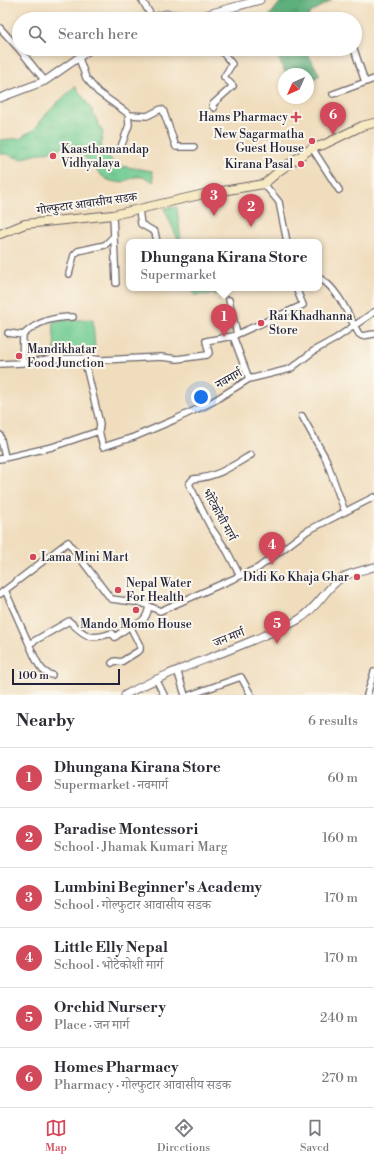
<!DOCTYPE html>
<html lang="en">
<head>
<meta charset="utf-8">
<style>
  :root { --surface:#fff; --page:#f2f2f3; --text:#2b2b33; --muted:#7c7c81; --line:#e1e1e2; --accent:#d1495b }
  body { margin:0; font-family:"Libre Bodoni","Noto Serif Devanagari",serif; background:var(--page); color:var(--text) }
  .compass { position:absolute; left:278px; top:68px; width:36px; height:36px; border-radius:50%; background:var(--surface); box-shadow:0 2px 6px #0003; rotate:225deg }
  .scale { position:absolute; left:12px; bottom:10px; width:108px; box-sizing:border-box; padding-left:4px; border:2px solid #22223b; border-top:0; font-size:11px; line-height:14px; white-space:nowrap; color:#22223b; -webkit-text-stroke:3px #fbf7ec; paint-order:stroke }
  .you { position:absolute; left:201px; top:397px; width:14px; height:14px; margin:-10px; border:3px solid #fff; border-radius:50%; background:#1a73e8; box-shadow:0 0 0 6px #1a73e833 }
  .badge { display:grid; place-items:center; width:26px; height:26px; border-radius:50%; background:var(--accent); color:#fff; font-size:13px; font-weight:700 }
  .pin { position:absolute; translate:-50% -33px; filter:drop-shadow(0 1px 2px #0008) }
  .pin::after { content:''; position:absolute; top:21px; width:14px; height:12px; background:inherit; clip-path:polygon(0 0,100% 0,50% 100%) }
  .popup { position:absolute; left:126px; top:239px; width:196px; height:52px; box-sizing:border-box; display:grid; place-content:center; border-radius:8px; background:var(--surface); filter:drop-shadow(0 1px 3px #0005); font-size:13px; white-space:nowrap; color:var(--muted) }
  .popup b { font-size:15px; color:var(--text) }
  .popup::after { content:''; position:absolute; left:50%; top:100%; margin-left:-8px; border:8px solid transparent; border-top-color:var(--surface) }
  .list { margin:0; padding:0; list-style:none }
  h2 { display:flex; justify-content:space-between; align-items:center; height:52px; margin:0; padding:0 16px; font-size:17px }
  h2 small { font-size:13px; font-weight:400; color:var(--muted) }
  .list li { display:grid; grid-template-columns:26px 1fr auto; gap:12px; align-items:center; box-sizing:border-box; height:60px; padding:0 16px; border-top:1px solid var(--line) }
  .list b { display:block; font-size:15px; white-space:nowrap }
  .list p { margin:0; font-size:13px; white-space:nowrap; color:var(--muted) }
  .list em { font-size:13px; font-style:normal; color:var(--muted) }
  .icon { flex:none; width:22px; height:22px; fill:none; stroke:currentColor; stroke-width:2; stroke-linecap:round; stroke-linejoin:round }
  .map { position:relative; flex:none; width:374px; height:695px; overflow:hidden }
  .search { position:absolute; background:var(--surface); box-shadow:0 2px 6px #0003; left:12px; right:12px; top:12px; height:44px; display:flex; align-items:center; gap:10px; box-sizing:border-box; padding:0 14px; border-radius:22px; color:var(--muted); font-size:15px }
  .sheet { height:412px; background:var(--surface) }
  nav { display:flex; justify-content:space-around; align-items:center; box-sizing:border-box; height:56px; border-top:1px solid var(--line); background:var(--surface); font-size:11px; color:var(--muted) }
  nav a { display:grid; justify-items:center; gap:2px }
  nav .on { color:var(--accent) }
  .map>svg:first-child { display:block }
  .grass { fill:url(#grass-tufts); stroke:#4a7766 }
  .forest { fill:url(#forest-crowns); stroke:#40695c }
  .garden { fill:#72cc92; stroke:#4a7766 }
  .lines { fill:none; stroke-linecap:round; stroke-linejoin:round }
  .minor-casing { stroke:#6a6368; stroke-width:8 }
  .tertiary-casing { stroke:#6a6368; stroke-width:9 }
  .secondary-casing { stroke:#6a6368; stroke-width:10 }
  .minor { stroke:#fff; stroke-width:5.5 }
  .tertiary { stroke:#fff; stroke-width:7 }
  .secondary { stroke:#f7e9c3; stroke-width:8 }
  .poi-dot { fill:#d1495b; stroke:#fbf7ec; stroke-width:1.5 }
  .labels { text-anchor:middle; dominant-baseline:central; stroke-width:4; stroke-linejoin:round; paint-order:stroke }
  .poi-label { font-size:12px; fill:#22223b; stroke:#fbf7ec; text-anchor:start }
  .street-label { font-size:12px; fill:#22223b; stroke:#fbf7ec }
</style>
</head>
<body>
<div class="map">
<svg width="374" height="695" viewBox="0 0 374 695">
  <defs>
    <pattern id="grass-tufts" width="24" height="20" patternUnits="userSpaceOnUse"><rect width="24" height="20" fill="#72cc92"/><path d="M3 7l-1-3M5 7V3M7 7l1-3M15 17l-1-3M17 17v-4M19 17l1-3" fill="none" stroke="#62af7f"/></pattern>
    <pattern id="forest-crowns" width="20" height="18" patternUnits="userSpaceOnUse"><rect width="20" height="18" fill="#5db07c"/><path d="M2 6a3 3 0 1 1 6 0M12 15a3 3 0 1 1 6 0" fill="none" stroke="#4c8f67"/></pattern>
  </defs>
  <rect width="100%" height="100%" fill="#fbf7ec"/>
  <filter id="ink" filterUnits="userSpaceOnUse"><feTurbulence type="fractalNoise" baseFrequency=".025" numOctaves="2"/><feDisplacementMap in="SourceGraphic" scale="8" xChannelSelector="R" yChannelSelector="G"/><feConvolveMatrix kernelMatrix="1 2 1 2 8 2 1 2 1" color-interpolation-filters="sRGB"/></filter>
  <filter id="wash" filterUnits="userSpaceOnUse"><feTurbulence type="fractalNoise" baseFrequency=".012" numOctaves="4" result="noise"/><feDisplacementMap in="SourceGraphic" scale="16" xChannelSelector="R" yChannelSelector="G"/><feGaussianBlur stdDeviation="0.9" result="paint"/><feColorMatrix in="noise" values="0 0 0 0 0 0 0 0 0 0 0 0 0 0 0 0 0 1.4 0 .05"/><feComposite in="paint" operator="in"/></filter>
  <g filter="url(#wash)">
    <rect width="100%" height="100%" fill="#f0ddbd"/>
    <path class="grass" d="M75,86L92,110L103,133L101,146L115,165L152,171L154,182C131,169 130,185 115,182C101,180 94,166 84,157C79,153 73,149 68,146L20,159L7,154H0V140L23,138L24,135L34,130L48,112Z"/>
    <path class="forest" d="M282,0H332L309,14L308,19H267Z
      M274,49H305L320,75L308,82V74H286Z"/>
    <path class="garden" d="M177,207L181,242H179L164,208Z
      M191,288H224L221,294L194,295Z
      M93,319L95,350L55,351L53,321Z"/>
  </g>
  <g filter="url(#ink)">
    <g class="lines">
      <g class="minor-casing">
        <path id="minor" d="M142,0L152,17
          M0,28L19,49
          M19,49L45,81
          M354,49L365,82
          M79,58L86,78L98,92L130,115L147,116L161,109L163,110L176,147H194
          M333,94L374,79
          M214,108L212,106L213,104L233,86L224,77L232,64L220,49
          M121,147L129,125L128,114
          M312,148L339,190
          M264,184L279,202L287,242
          M139,210L141,224L155,232L157,242
          M113,215L116,283
          M69,274L74,255L78,251L105,245L114,236
          M319,279H321C340,291 348,316 359,334L362,336L374,334
          M229,300L237,334
          M8,333L23,335
          M233,336L249,379
          M22,363L23,335C38,321 54,317 73,317
          M0,364L22,363L49,359L84,358L102,360L161,357L177,359L207,355L209,353L206,341L233,336L303,305L296,288
          M302,416L326,459L345,512
          M99,431L103,447L134,437L174,420L212,402L249,379L290,369L315,350L335,339L374,312
          M0,435L5,457
          M0,459L52,447L99,431L100,424L84,358
          M240,576L227,551L210,526L189,484L193,479C217,477 231,467 251,455
          M5,590L29,644L69,621C86,636 88,641 112,633L115,637L130,626
          M0,594L68,542L111,599L142,603L160,611L258,568L307,531L374,497
          M29,644C34,654 39,673 52,675
          M112,663L115,661L121,662L140,650V646L130,626C142,623 147,619 149,606
          M177,670L185,695
          M156,679L164,695
          M190,695L241,677L251,695
          M367,695L374,672"/>
      </g>
      <g class="tertiary-casing">
        <path id="tertiary" d="M148,19L166,14L197,17L260,0
          M0,98L45,81L91,49
          M125,695C170,670 219,656 265,635C277,630 291,625 301,618C315,609 323,594 335,583C345,573 361,571 374,567"/>
      </g>
      <g class="secondary-casing">
        <path id="secondary" d="M0,234L25,224L113,215L204,194L264,184L279,171L312,148L323,145L362,126L374,123"/>
      </g>
      <use href="#minor" class="minor"/>
      <use href="#tertiary" class="tertiary"/>
      <use href="#secondary" class="secondary"/>
    </g>
  </g>
  <g class="poi-dot">
    <path d="M294 111h4v4h4v4h-4v4h-4v-4h-4v-4h4z"/>
    <circle cx="312" cy="141" r="4"/>
    <circle cx="53" cy="156" r="4"/>
    <circle cx="301" cy="164" r="4"/>
    <circle cx="261" cy="323" r="4"/>
    <circle cx="19" cy="356" r="4"/>
    <circle cx="33" cy="557" r="4"/>
    <circle cx="357" cy="577" r="4"/>
    <circle cx="118" cy="590" r="4"/>
    <circle cx="136" cy="610" r="4"/>
  </g>
  <g class="labels">
    <g class="poi-label">
      <text x="288" y="117" text-anchor="end">Hams Pharmacy</text>
      <text x="304" y="134" text-anchor="end">New Sagarmatha<tspan x="304" dy="14">Guest House</tspan></text>
      <text x="61" y="149">Kaasthamandap<tspan x="61" dy="14">Vidhyalaya</tspan></text>
      <text x="293" y="164" text-anchor="end">Kirana Pasal</text>
      <text x="269" y="316">Rai Khadhanna<tspan x="269" dy="14">Store</tspan></text>
      <text x="27" y="349">Mandikhatar<tspan x="27" dy="14">Food Junction</tspan></text>
      <text x="41" y="557">Lama Mini Mart</text>
      <text x="349" y="577" text-anchor="end">Didi Ko Khaja Ghar</text>
      <text x="126" y="583">Nepal Water<tspan x="126" dy="14">For Health</tspan></text>
      <text x="136" y="624" text-anchor="middle">Mando Momo House</text>
    </g>
    <g class="street-label">
      <text transform="translate(87 204) rotate(-8)">गोल्फुटार आवासीय सडक</text>
      <text transform="translate(229 379) rotate(-30)">नवमार्ग</text>
      <text transform="translate(219 515) rotate(61)">भोटेकोशी मार्ग</text>
      <text transform="translate(229 638) rotate(-22)">जन मार्ग</text>
    </g>
  </g>
</svg>
<svg class="compass" viewBox="-18 -18 36 36"><path d="M0-13l5 13h-10z" fill="#e53935"/><path d="M0 13l5-13h-10z" fill="#7c7c81"/></svg>
<div class="scale">100 m</div>
<div class="you"></div>
<div class="pin badge" style="left:224px;top:337px">1</div>
<div class="popup"><b>Dhungana Kirana Store</b>Supermarket</div>
<div class="pin badge" style="left:251px;top:227px">2</div>
<div class="pin badge" style="left:214px;top:216px">3</div>
<div class="pin badge" style="left:272px;top:565px">4</div>
<div class="pin badge" style="left:277px;top:644px">5</div>
<div class="pin badge" style="left:333px;top:135px">6</div>
<div class="search"><svg class="icon" aria-label="search" viewBox="0 0 24 24"><circle cx="10" cy="10" r="6"/><path d="M15 15l6 6"/></svg>Search here</div>
</div>
<section class="sheet">
<h2>Nearby<small>6 results</small></h2>
<ul class="list">
<li><span class="badge">1</span><div><b>Dhungana Kirana Store</b><p>Supermarket · नवमार्ग</p></div><em>60 m</em></li>
<li><span class="badge">2</span><div><b>Paradise Montessori</b><p>School · Jhamak Kumari Marg</p></div><em>160 m</em></li>
<li><span class="badge">3</span><div><b>Lumbini Beginner's Academy</b><p>School · गोल्फुटार आवासीय सडक</p></div><em>170 m</em></li>
<li><span class="badge">4</span><div><b>Little Elly Nepal</b><p>School · भोटेकोशी मार्ग</p></div><em>170 m</em></li>
<li><span class="badge">5</span><div><b>Orchid Nursery</b><p>Place · जन मार्ग</p></div><em>240 m</em></li>
<li><span class="badge">6</span><div><b>Homes Pharmacy</b><p>Pharmacy · गोल्फुटार आवासीय सडक</p></div><em>270 m</em></li>
</ul>
</section>
<nav>
<a class="on"><svg class="icon" aria-label="map" viewBox="0 0 24 24"><path d="M3 6l6-2 6 2 6-2v14l-6 2-6-2-6 2zM9 4v14M15 6v14"/></svg>Map</a>
<a><svg class="icon" aria-label="directions" viewBox="0 0 24 24"><path d="M12 3l9 9-9 9-9-9zM9 14v-3h6M13 9l2 2-2 2"/></svg>Directions</a>
<a><svg class="icon" aria-label="saved" viewBox="0 0 24 24"><path d="M7 4h10v16l-5-4-5 4z"/></svg>Saved</a>
</nav>
</body>
</html>
